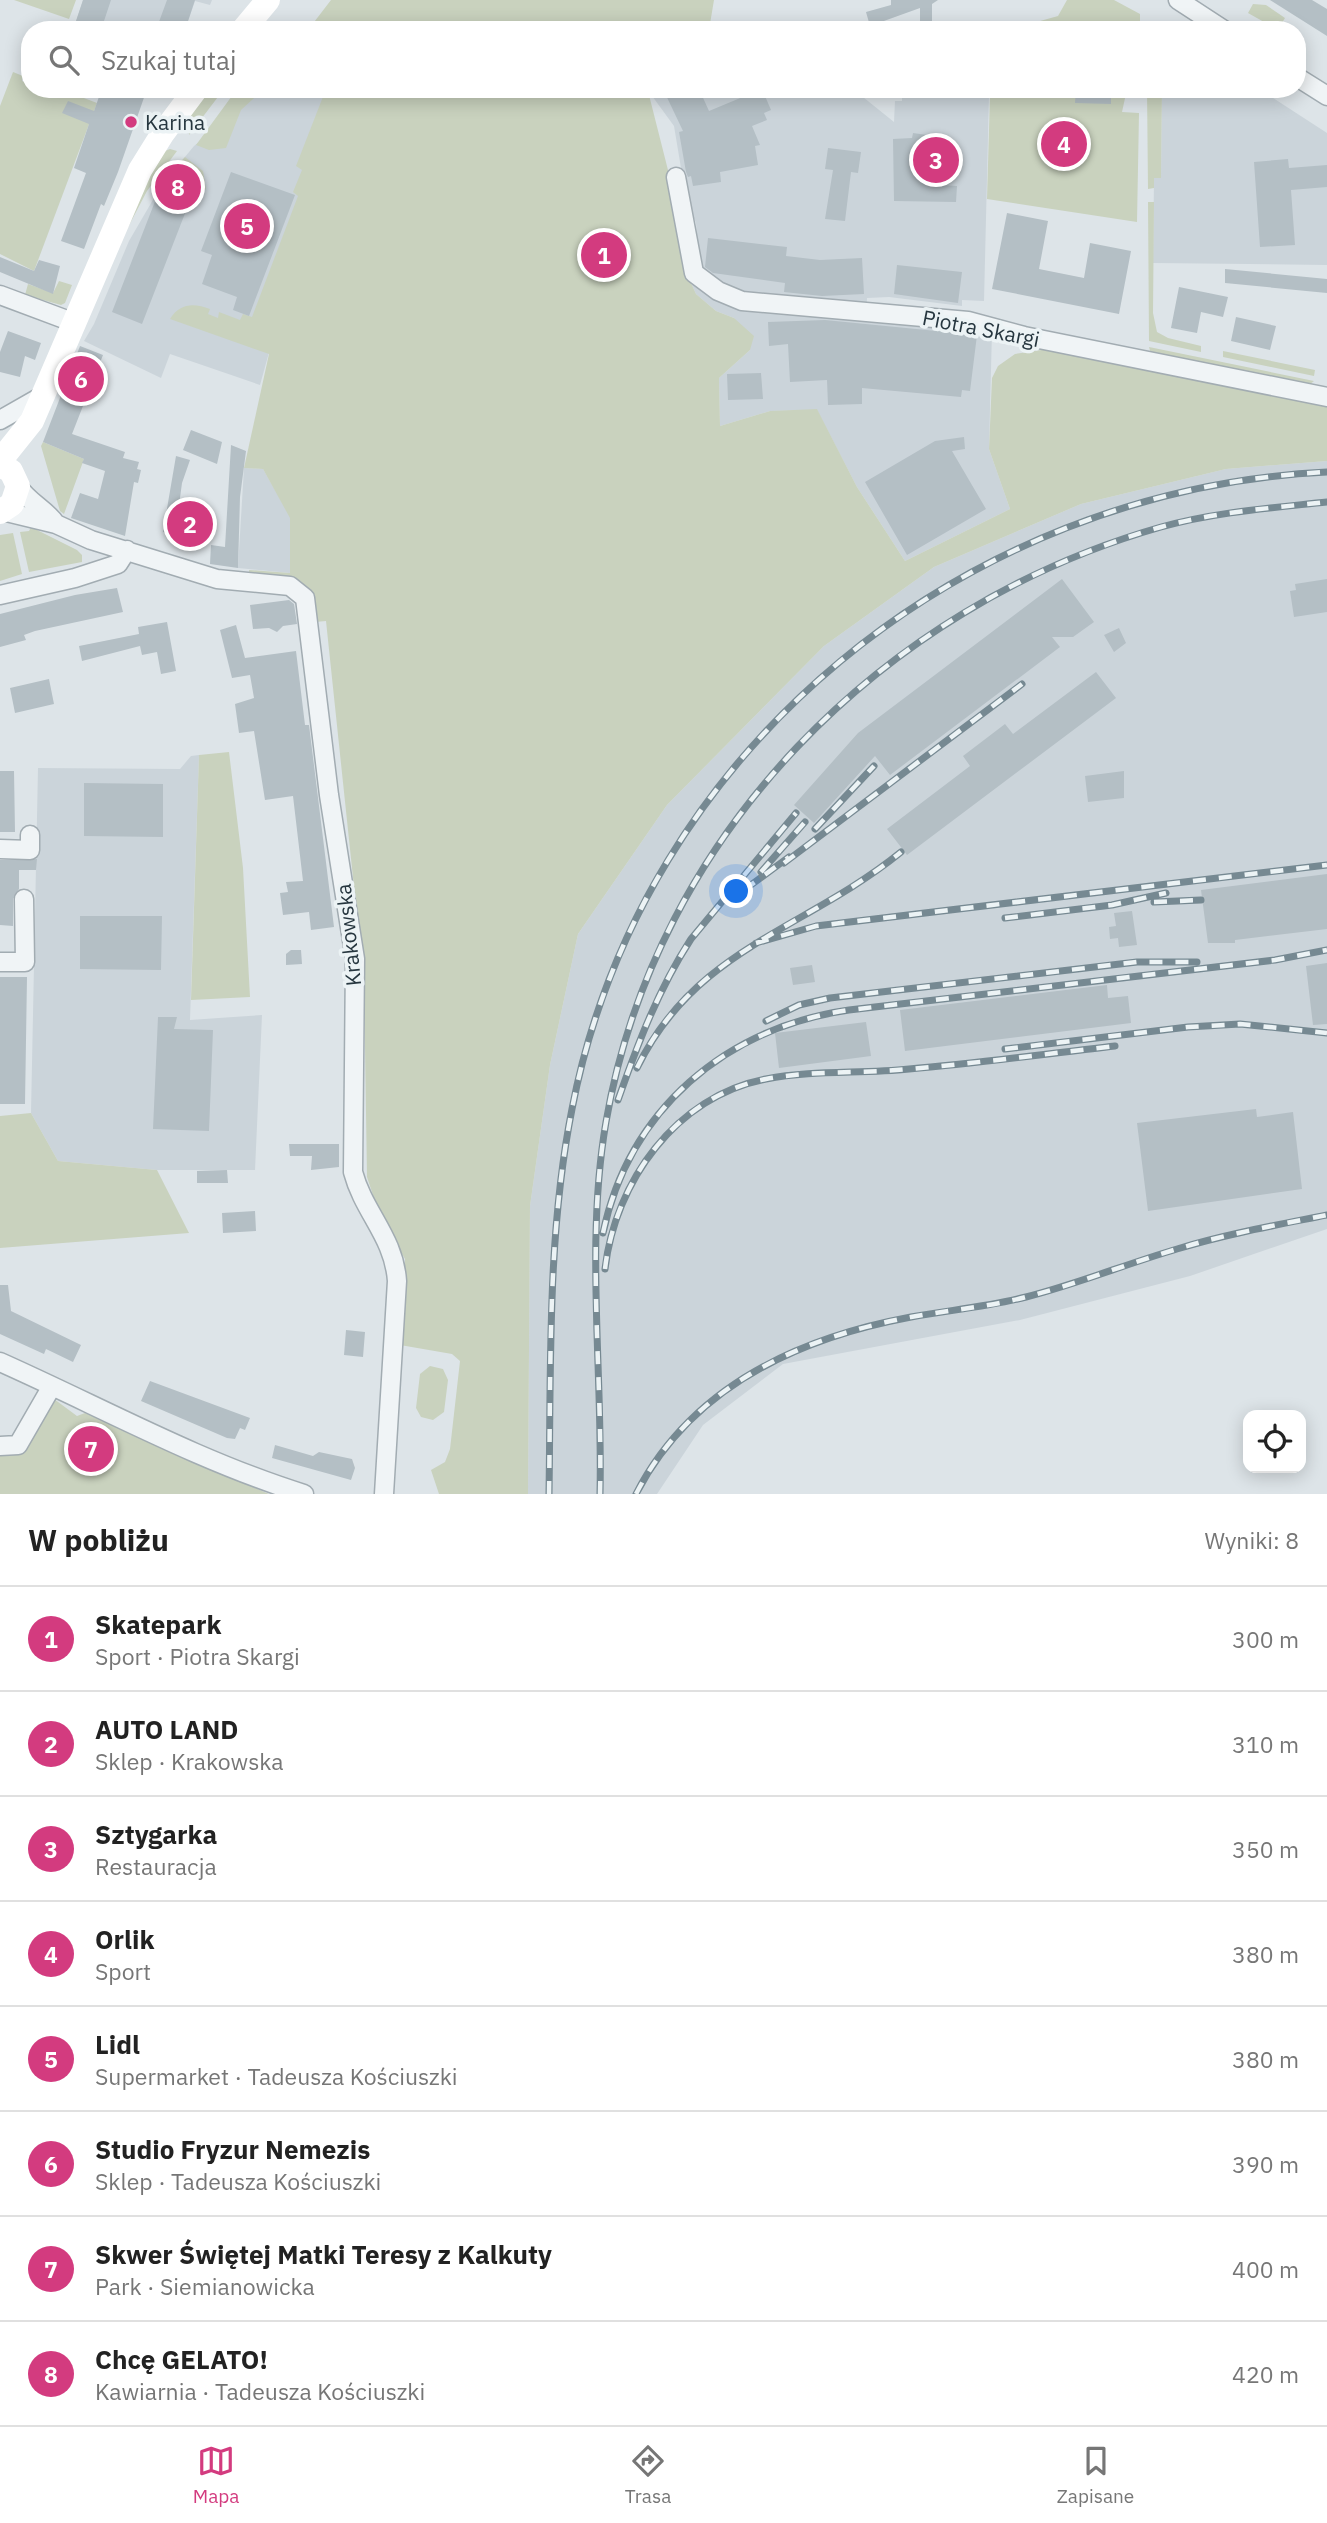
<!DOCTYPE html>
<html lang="pl">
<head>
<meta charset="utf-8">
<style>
  :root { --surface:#fff; --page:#f2f2f2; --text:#222; --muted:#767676; --line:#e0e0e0; --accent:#d33b7f }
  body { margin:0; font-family:"IBM Plex Sans",sans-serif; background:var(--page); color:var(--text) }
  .controls { position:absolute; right:21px; bottom:21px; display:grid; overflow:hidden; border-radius:14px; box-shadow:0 4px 18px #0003 }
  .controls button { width:63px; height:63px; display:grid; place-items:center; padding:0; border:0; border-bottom:2px solid var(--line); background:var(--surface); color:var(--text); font:35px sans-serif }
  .you { position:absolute; left:737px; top:892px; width:24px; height:24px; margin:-18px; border:5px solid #fff; border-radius:50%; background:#1a73e8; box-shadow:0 0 0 10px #1a73e833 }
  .badge { display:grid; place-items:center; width:46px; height:46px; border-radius:50%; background:var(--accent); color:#fff; font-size:23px; font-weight:700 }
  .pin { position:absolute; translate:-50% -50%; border:4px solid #fff; box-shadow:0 2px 7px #0006 }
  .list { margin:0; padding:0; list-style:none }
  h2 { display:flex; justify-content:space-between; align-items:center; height:91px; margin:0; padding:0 28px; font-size:30px }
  h2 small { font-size:23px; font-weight:400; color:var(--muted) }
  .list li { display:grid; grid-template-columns:46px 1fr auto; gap:21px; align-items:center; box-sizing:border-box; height:105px; padding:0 28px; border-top:2px solid var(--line) }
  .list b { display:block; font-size:26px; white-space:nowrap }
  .list p { margin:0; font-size:23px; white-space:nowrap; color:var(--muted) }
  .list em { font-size:23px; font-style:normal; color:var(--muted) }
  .icon { flex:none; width:38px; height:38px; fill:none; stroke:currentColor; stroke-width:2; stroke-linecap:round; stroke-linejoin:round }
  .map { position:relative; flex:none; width:1327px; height:1494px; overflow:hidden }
  .search { position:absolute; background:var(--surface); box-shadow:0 4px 18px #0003; left:21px; right:21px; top:21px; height:77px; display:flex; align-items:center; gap:18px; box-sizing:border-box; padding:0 24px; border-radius:28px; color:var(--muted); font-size:26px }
  .sheet { height:931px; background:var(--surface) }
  nav { display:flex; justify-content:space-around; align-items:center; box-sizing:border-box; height:98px; border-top:2px solid var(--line); background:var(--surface); font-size:19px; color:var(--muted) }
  nav a { display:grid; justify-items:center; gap:4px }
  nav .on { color:var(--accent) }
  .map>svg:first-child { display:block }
  .built { fill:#cbd4da }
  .green { fill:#c9d2be }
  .building { fill:#b4bfc5 }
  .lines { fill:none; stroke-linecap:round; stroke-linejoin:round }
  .street-casing { stroke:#a2acb2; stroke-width:21 }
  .street { stroke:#f0f4f6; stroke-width:18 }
  .secondary { stroke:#fff; stroke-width:24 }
  .rail-casing { stroke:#768992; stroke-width:7 }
  .rail { stroke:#ecf3f5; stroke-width:4.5; stroke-dasharray:13; stroke-linecap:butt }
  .poi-dot { fill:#d33b7f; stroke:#ecf3f5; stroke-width:2.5 }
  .labels { text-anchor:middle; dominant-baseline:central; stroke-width:7; stroke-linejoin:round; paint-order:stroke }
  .poi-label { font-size:21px; fill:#26363f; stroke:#ecf3f5; text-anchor:start }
  .street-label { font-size:21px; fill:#26363f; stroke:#ecf3f5 }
</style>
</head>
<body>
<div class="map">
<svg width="1327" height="1494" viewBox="0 0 1327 1494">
  <rect width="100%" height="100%" fill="#dde4e8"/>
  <path class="built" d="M83,0H212L210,5L195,1L185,30H102L76,21Z
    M263,89H342L260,385L170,354L161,378L84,341L94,324L129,241L161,186L194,146Z
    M647,89H853L894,122L895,101H902V93L989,95L984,301L962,300V306L889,297L867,298L866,315L992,330L989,449L1010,509L905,561L857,487L817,410L770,411L720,426L719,378L750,350L734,318L716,311L696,294L686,272L697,234L696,223L686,198L674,126Z
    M1162,89H1259L1327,133V265L1153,263L1154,178L1161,177Z
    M1327,461V1229L1190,1276L1020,1320L783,1364L703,1425L657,1494H528L530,1206L550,1065L578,934L667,805L824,646L934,567L1081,504L1226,469Z
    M244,468L263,469L291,518L290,573L238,568Z
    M199,755L190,1020L262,1015L255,1170H157L58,1161L31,1113L38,768L180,769L191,756Z"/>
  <path class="green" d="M14,0H76L69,19Z
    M331,0H714L709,30H308Z
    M1067,0H1114L1140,14V30H1008L1058,16Z
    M1253,4L1266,5L1285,18L1278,30L1248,13Z
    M13,72L23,76L22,81L28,83L30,79V89H77L76,95L97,103L34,271L0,254V106Z
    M209,89H224L189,135V114Z
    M237,89H264L241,110L226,148L209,150L196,145Z
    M326,89H651L649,95L670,178L686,272L696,294L716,311L734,318L754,336L750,350L719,378L720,426L770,411L817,409L857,487L905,561L1010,509L989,449L992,378L998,366L1015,354L1048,349L1327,405V461L1226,469L1081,504L934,567L824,646L667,805L578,934L550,1065L530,1206L528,1494H439L431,1470L445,1462L450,1449L460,1361L452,1354L400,1345L405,1259L380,1216L367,1177L364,982L326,621L315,622L310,596L249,576V570L290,573V518L263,469L244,468L269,354L170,319C180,303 194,303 210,309L208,314L218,318L219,312L240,320L243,314L252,317L298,196L293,192L302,170L296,166Z
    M983,89H1127L1122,112L1139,113L1137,222L987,199L990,95L983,94Z
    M1147,89H1162L1161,178H1154V188L1148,189Z
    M170,149L177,151L147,191L125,233L136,200L165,151Z
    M185,157L203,171L206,190L184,162L159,185Z
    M1148,202H1154L1153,313L1157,332L1168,338L1201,346V352L1149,341Z
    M59,281L72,285L65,303L61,305L25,295L28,284L53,293Z
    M1149,347L1314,381L1309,385L1151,354Z
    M1223,351L1315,370L1314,376L1223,357Z
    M43,442L84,459L64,514L60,511L41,446Z
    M31,527L77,550L82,555V562L29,572L20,532L29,531Z
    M13,533L22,574L0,581V535Z
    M229,752L243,868L250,997L191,1000L199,755Z
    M31,1113L58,1161L157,1170L189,1233L0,1248V1116Z
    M430,1366L443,1369L448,1380L444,1412L433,1420L421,1417L416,1408L420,1374Z
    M54,1399L77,1416L85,1413L269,1494H0V1449Z"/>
  <path class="building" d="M83,0H111L101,30L76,21Z
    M167,0H195L185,30H156Z
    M891,0H938L932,4V30H920V8L870,26L866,12L891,5Z
    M1270,0H1312L1327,9V36Z
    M119,89H147L118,172L104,206L101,204L84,249L61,241L86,173L74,168L89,124L62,113L68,101L94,111L101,91L117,96Z
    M663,89H699L709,111L762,89L771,110L764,113L767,120L752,126L760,145L755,146L758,165L720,172L721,182L693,186L691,176L688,177L686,172L679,132L683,131Z
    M1076,89H1111V104L1075,103Z
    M913,133L941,137V185L957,186L956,202L894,201L893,139L912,138Z
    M828,148L861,152L858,173L851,172L845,221L825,219L833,170L825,169Z
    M1288,159L1289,168L1327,165V187L1291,190L1295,245L1260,247L1254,162Z
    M231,172L295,195L249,316L233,310L237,297L202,284L212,255L201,251Z
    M161,186L191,198L142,324L112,312Z
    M1007,213L1048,221L1039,269L1084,278L1090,243L1131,251L1119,314L992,289Z
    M708,238L787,247L786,256L820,260L862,258L864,294L822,296L784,292L785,283L713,273L705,267Z
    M0,257L34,271L39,260L60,266L53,294L0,272Z
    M897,265L962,272L958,303L894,294Z
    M1225,269L1327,279V293L1225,283Z
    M1179,287L1228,297L1223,317L1201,312L1197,333L1171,328Z
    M1236,317L1276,326L1270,350L1231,341Z
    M825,320L977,335L970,391L962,390L961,397L862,388V404L828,405L827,380L790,382L788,344L769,346L768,322Z
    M8,331L41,343L35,360L25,356L20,377L0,372V352Z
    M80,346L103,355L72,434L125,452L123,458L139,462L137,469L141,470L138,483L134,482L125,536L71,518L80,493L98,499L105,471L82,463L84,459L43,442Z
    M761,373L763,399L728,400L727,374Z
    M191,430L222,442L217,464L183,450Z
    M964,437L965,449L952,451L986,509L907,555L865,482L935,441Z
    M231,445L246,451L240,497L238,568L210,564L211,545L225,547Z
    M176,456L190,460L182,483L175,535L163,532Z
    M1062,579L1094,622L1073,637H1052L1060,647L890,775L875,756L814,823L794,805L858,733Z
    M1327,579V612L1294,617L1290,591L1296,590L1295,584Z
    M117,588L123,612L35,631L24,635L26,640L0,647V614L75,595Z
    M289,600L294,604L297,624L283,626L277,632L269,628L253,629L250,605Z
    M167,622L176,671L161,674L157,652L142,655L140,646L82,661L79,646L139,634L138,627Z
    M236,625L245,658L296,651L305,725H309L334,927L311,930L309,912L283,915L280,893L288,892L286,882L303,881L293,796L265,800L254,731L239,733L235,704L254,698L250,675L232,678L220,630Z
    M1119,628L1126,643L1114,652L1104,635Z
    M1096,672L1116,698L907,855L887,829L970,766L963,756L1005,724L1013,734Z
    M49,679L54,704L15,713L10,688Z
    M0,771H14L15,832H0Z
    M1124,771V798L1088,802L1085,776Z
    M84,783L163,784V837L84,836Z
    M37,859L36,870H19V889L13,899V926L0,925V860Z
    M1327,874V929L1235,940V943H1208L1201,890Z
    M1132,911L1137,945L1119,947L1118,938L1110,939L1109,927L1116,926L1114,913Z
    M80,916H162L161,970L80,969Z
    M291,950H301L302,964L286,965V954Z
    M1327,963V1024L1313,1025L1306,966Z
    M812,965L815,982L793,985L790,968Z
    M0,977H27L25,1104H0Z
    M1107,985L1108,998L1128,996L1131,1023L905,1051L900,1010Z
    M158,1017H177L174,1029L213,1030L209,1131L153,1129Z
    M866,1022L871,1056L779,1068L775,1033Z
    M1256,1109L1257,1117L1293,1112L1302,1189L1148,1211L1137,1123Z
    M289,1144H339V1167L311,1170L312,1156H290Z
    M227,1170L228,1183H197V1171Z
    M255,1211L256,1231L223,1233L222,1213Z
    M0,1285H8L11,1311L81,1345L73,1362L46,1349L44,1354L0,1334Z
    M346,1330L365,1332L363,1357L344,1355Z
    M150,1381L250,1418L245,1430L240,1428L235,1439L227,1438L141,1401Z
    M275,1445L313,1456L319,1452L352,1459L355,1468L351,1480L272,1458Z"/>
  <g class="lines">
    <g class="street-casing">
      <path id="street" d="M1178,0L1224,30
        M1297,77L1327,96
        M676,177L694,273L718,291L742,301L968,321L1024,336L1327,397
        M0,295L75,323
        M0,420L44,395
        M18,486C28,502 46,509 56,524
        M2,511L56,524L91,540L217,579L290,586L305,598L329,795L355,959L353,1172C364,1213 394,1237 397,1281L384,1494
        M0,595L75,578L118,564L127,550
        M0,849L30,850V835
        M0,962H25L24,899
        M0,1362C101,1407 198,1461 304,1494
        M0,1446L18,1445L52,1386"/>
    </g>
    <use href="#street" class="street"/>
    <path class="secondary" d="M243,30L268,0
      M0,461L32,421L140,170L163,133L196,89
      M0,465L11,471L18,486L12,504L0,512"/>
    <g class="rail-casing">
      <path id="rail" d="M815,829L874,766
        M784,863L1022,684
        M761,872L805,822
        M744,890L789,857
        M1154,902L1201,900
        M1005,918L1112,905L1166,893
        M756,943L816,926L1327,865
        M766,1021L799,1005L830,998L1137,962H1197
        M1005,1049L1188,1027L1240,1024L1327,1033
        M637,1068C695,948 805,930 901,852
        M618,1100C638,1043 658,990 691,939L796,813
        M603,1233C629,1110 725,1028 849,1010L1275,960L1327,950
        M605,1269C615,1182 676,1096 766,1079C813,1070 861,1074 909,1069C978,1063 1046,1054 1115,1046
        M549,1494C551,1366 547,1235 572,1109C641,749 965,489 1327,472
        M600,1494C603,1372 585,1243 606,1122C655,835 883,606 1161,527C1215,512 1271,508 1327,502
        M636,1494C691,1387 798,1338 911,1317C949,1310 988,1307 1026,1297C1077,1284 1126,1264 1177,1249C1226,1234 1277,1225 1327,1215"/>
    </g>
    <use href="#rail" class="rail"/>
  </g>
  <circle class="poi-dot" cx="131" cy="122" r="7"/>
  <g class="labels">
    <g class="poi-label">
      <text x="145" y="122">Karina</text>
    </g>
    <g class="street-label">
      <text transform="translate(981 328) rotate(11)">Piotra Skargi</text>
      <text transform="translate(348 935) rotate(-96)">Krakowska</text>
    </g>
  </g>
</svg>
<div class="controls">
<button><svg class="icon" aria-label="locate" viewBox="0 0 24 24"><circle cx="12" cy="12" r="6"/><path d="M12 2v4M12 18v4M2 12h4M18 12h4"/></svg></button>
</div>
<div class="you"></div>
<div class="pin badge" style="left:604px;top:255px">1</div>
<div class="pin badge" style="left:190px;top:524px">2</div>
<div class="pin badge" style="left:936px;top:160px">3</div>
<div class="pin badge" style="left:1064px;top:144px">4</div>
<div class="pin badge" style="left:247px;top:226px">5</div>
<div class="pin badge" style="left:81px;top:379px">6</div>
<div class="pin badge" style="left:91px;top:1449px">7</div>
<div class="pin badge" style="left:178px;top:187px">8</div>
<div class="search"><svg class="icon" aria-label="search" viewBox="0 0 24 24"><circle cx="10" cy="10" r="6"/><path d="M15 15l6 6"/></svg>Szukaj tutaj</div>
</div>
<section class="sheet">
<h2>W pobliżu<small>Wyniki: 8</small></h2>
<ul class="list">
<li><span class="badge">1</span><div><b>Skatepark</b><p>Sport · Piotra Skargi</p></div><em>300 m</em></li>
<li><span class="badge">2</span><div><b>AUTO LAND</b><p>Sklep · Krakowska</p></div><em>310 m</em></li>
<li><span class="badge">3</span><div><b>Sztygarka</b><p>Restauracja</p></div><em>350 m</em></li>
<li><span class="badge">4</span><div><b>Orlik</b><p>Sport</p></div><em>380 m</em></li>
<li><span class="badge">5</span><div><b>Lidl</b><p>Supermarket · Tadeusza Kościuszki</p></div><em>380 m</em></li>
<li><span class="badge">6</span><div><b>Studio Fryzur Nemezis</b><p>Sklep · Tadeusza Kościuszki</p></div><em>390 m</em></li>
<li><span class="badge">7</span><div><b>Skwer Świętej Matki Teresy z Kalkuty</b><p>Park · Siemianowicka</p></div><em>400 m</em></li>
<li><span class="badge">8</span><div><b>Chcę GELATO!</b><p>Kawiarnia · Tadeusza Kościuszki</p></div><em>420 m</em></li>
</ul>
</section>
<nav>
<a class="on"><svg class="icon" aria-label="map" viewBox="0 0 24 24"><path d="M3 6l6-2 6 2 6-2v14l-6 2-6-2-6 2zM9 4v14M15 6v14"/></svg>Mapa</a>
<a><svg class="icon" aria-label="directions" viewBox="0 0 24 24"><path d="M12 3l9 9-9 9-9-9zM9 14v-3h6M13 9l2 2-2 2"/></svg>Trasa</a>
<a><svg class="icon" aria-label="saved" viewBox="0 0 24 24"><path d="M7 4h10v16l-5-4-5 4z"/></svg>Zapisane</a>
</nav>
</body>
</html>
